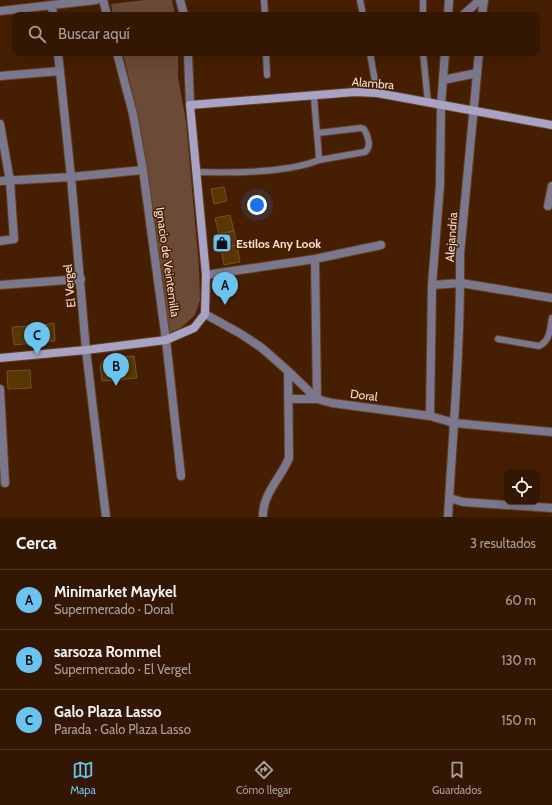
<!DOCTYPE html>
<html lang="es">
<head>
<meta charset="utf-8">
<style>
  :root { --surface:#341702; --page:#3c200c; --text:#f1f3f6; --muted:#a99f99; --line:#4e3624; --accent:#6ac3f1 }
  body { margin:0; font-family:Cabin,sans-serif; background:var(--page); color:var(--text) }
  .controls { position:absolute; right:12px; bottom:12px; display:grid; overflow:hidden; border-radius:8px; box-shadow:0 4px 16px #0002 }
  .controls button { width:36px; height:36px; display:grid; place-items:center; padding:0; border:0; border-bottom:1px solid var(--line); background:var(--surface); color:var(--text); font:20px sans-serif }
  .you { position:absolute; left:257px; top:205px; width:14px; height:14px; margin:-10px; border:3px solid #fff; border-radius:50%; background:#1a73e8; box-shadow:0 0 0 6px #1a73e833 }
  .badge { display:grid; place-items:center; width:26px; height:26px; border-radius:50%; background:var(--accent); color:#111; font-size:13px; font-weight:700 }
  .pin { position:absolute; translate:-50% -33px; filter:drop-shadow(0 1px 2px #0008) }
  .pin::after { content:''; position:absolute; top:21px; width:14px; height:12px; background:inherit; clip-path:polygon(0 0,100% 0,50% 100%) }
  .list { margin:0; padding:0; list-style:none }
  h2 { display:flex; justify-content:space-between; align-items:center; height:52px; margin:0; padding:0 16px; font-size:17px }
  h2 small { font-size:13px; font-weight:400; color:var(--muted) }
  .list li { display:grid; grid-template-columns:26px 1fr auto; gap:12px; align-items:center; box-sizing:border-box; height:60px; padding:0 16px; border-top:1px solid var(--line) }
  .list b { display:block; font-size:15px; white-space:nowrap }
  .list p { margin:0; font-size:13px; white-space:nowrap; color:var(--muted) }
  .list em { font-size:13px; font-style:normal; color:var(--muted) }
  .icon { flex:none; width:22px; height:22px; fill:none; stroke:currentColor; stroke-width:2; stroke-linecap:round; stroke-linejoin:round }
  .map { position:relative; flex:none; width:552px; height:517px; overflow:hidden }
  .search { position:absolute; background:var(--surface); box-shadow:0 4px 16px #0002; left:12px; right:12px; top:12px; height:44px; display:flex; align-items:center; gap:10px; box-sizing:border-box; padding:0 14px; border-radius:8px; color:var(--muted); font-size:15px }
  .sheet { height:232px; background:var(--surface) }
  nav { display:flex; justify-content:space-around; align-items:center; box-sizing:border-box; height:56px; border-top:1px solid var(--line); background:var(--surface); font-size:11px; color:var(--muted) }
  nav a { display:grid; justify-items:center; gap:2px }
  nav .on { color:var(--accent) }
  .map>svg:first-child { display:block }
  .green { fill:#6b4a36 }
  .building { fill:#593700; stroke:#715228 }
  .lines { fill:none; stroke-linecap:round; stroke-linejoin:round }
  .lane-casing { stroke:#633e23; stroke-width:8 }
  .street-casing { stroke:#633e23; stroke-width:10 }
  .secondary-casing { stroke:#633e23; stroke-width:10 }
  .lane { stroke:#7b778c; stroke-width:6 }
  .street { stroke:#7b778c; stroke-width:8 }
  .secondary { stroke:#a8a2c4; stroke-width:8 }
  .labels { text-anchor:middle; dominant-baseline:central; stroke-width:3; stroke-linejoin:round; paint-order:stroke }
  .street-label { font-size:12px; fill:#f9dfd0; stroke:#461f02 }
  .poi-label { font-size:12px; font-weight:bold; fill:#f9dfd0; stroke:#461f02; text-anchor:start }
</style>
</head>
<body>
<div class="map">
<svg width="552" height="517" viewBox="0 0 552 517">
  <rect width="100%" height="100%" fill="#461f02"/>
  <path class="green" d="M144,0H172L175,15H113L111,4Z
    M123,53H178V77L186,121L199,267L200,300L195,315L181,328L167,334L138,116Z"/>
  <path class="building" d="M224,187L227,201L214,204L211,189Z
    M230,215L234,231L219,234L215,218Z
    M234,231L237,245L221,248L219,234Z
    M237,245L240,262L224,265L221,248Z
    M54,323L55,341L46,342L44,325Z
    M32,326L34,343L14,345L12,327Z
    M134,356L137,378L102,381L100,365L106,358Z
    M30,370L31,388L8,389L7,371Z"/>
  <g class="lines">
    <g class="lane-casing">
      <path id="lane" d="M264,0L265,15
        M360,0L363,15
        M423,15V0
        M266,53L267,75
        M370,53L377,93
        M423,53L428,103
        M318,133L361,128L364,129C368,136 372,147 365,152L319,160
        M196,172C231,173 288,173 319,160C318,138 315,117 314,95
        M498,339L539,346C550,341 550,329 552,318"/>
    </g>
    <g class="street-casing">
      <path id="street" d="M103,0L107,15
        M180,0L184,15
        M52,5L53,15
        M0,11L96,0
        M448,15L449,0
        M463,15L480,0
        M482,15L484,0
        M58,53L71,177L86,350L106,517
        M117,53L133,114L143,170L166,340L181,476
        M188,53L190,105
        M0,76L60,71
        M443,80L477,73
        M0,124L10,181L14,239L0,241
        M0,181L71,177L143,170
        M548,206L552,186
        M206,275L315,259L381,245
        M0,285L81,279
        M432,285L461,283L552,298
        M205,314L241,334L262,348L288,371L317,399L332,403L430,416L454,423L552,432
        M0,389L5,483
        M288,399H317L315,259
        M430,416L432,285L440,185L441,105L445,53
        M449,498L463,502L552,508
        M263,517C262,494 281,478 289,458L288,371
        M448,517C453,430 461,342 460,254L479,53"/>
    </g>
    <g class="secondary-casing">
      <path id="secondary" d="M0,358L86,350L166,340L194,328L205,314L206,275L190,105L355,92L377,93L552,125"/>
    </g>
    <use href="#lane" class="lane"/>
    <use href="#street" class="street"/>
    <use href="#secondary" class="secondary"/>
  </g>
  <defs>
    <g id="shop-square" transform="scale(1)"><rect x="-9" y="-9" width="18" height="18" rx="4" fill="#6ac3f1" stroke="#461f02"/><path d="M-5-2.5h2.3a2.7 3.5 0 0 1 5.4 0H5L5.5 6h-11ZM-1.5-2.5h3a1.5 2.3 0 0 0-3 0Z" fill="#111"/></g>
  </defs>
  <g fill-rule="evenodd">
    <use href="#shop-square" x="222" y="243"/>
  </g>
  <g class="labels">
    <g class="street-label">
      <text transform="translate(373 83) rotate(5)">Alambra</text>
      <text transform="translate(451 237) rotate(-86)">Alejandria</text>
      <text transform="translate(168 262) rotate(82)">Ignacio de Veintemilla</text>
      <text transform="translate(69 286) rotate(-95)">El Vergel</text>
      <text transform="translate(364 395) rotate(7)">Doral</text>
    </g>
    <g class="poi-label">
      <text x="236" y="243">Estilos Any Look</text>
    </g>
  </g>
</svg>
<div class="controls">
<button><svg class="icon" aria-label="locate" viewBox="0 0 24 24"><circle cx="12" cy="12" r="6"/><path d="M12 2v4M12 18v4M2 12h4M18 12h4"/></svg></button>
</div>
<div class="you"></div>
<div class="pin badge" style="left:225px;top:305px">A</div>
<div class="pin badge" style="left:116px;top:386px">B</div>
<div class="pin badge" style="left:37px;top:355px">C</div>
<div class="search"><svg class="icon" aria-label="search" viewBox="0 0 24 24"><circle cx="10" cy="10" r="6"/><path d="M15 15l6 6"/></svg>Buscar aquí</div>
</div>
<section class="sheet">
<h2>Cerca<small>3 resultados</small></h2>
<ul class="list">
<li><span class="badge">A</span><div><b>Minimarket Maykel</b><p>Supermercado · Doral</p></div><em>60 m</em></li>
<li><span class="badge">B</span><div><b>sarsoza Rommel</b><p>Supermercado · El Vergel</p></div><em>130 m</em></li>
<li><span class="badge">C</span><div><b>Galo Plaza Lasso</b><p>Parada · Galo Plaza Lasso</p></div><em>150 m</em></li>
</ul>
</section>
<nav>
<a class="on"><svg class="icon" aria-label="map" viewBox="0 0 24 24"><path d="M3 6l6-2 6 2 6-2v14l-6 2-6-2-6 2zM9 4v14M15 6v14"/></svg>Mapa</a>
<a><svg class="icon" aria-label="directions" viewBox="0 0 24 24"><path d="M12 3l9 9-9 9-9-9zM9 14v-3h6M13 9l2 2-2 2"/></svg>Cómo llegar</a>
<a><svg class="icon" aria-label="saved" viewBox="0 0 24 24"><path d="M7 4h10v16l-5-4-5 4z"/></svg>Guardados</a>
</nav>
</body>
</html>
